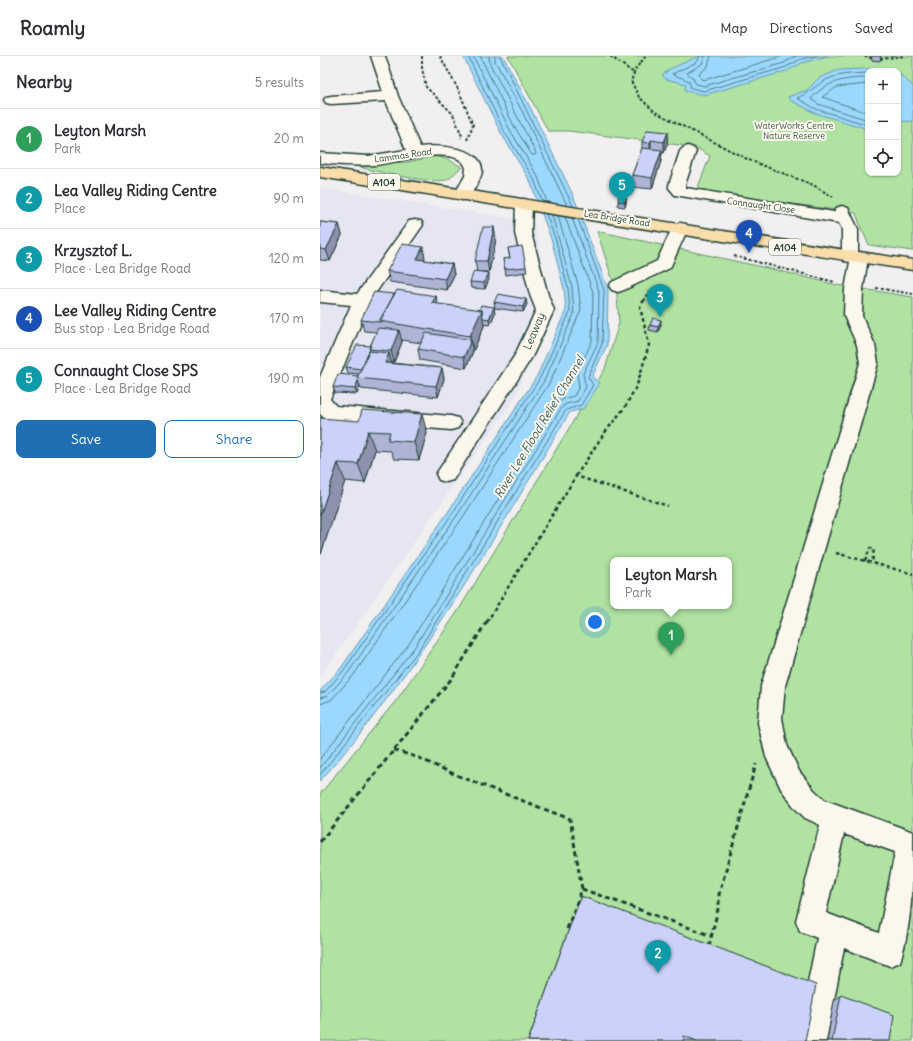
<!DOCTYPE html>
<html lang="en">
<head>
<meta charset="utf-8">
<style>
  :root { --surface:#fff; --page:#f2f2f3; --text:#2b2b33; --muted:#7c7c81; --line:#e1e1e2; --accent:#1f6fb2 }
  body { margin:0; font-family:Delius,sans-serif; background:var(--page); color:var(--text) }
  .controls { position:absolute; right:12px; top:12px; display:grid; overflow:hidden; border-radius:8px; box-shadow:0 1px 3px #0004 }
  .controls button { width:36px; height:36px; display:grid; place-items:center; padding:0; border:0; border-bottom:1px solid var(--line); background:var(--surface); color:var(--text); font:20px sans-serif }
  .you { position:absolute; left:275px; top:566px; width:14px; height:14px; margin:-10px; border:3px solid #fff; border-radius:50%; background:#1a73e8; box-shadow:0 0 0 6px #1a73e833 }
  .badge { display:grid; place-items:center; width:26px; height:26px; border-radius:50%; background:var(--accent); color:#fff; font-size:13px; font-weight:700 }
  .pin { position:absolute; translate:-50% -33px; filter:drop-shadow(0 1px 2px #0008) }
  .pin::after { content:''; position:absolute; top:21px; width:14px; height:12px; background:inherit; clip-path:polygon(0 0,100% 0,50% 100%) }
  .popup { position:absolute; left:290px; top:501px; width:122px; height:52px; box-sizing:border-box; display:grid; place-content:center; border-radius:8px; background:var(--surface); filter:drop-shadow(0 1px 3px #0005); font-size:13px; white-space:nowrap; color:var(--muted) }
  .popup b { font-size:15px; color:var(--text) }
  .popup::after { content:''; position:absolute; left:50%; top:100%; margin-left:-8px; border:8px solid transparent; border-top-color:var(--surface) }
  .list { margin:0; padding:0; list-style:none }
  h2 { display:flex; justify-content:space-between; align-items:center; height:52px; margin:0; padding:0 16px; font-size:17px }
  h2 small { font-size:13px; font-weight:400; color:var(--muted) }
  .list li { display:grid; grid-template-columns:26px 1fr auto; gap:12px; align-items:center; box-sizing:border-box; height:60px; padding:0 16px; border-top:1px solid var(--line) }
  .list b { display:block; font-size:15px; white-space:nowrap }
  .list p { margin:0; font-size:13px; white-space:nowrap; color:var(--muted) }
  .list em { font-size:13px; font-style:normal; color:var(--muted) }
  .actions { display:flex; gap:8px; padding:12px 16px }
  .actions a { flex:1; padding:9px 0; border:1px solid var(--accent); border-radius:8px; text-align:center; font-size:14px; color:var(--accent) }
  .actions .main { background:var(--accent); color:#fff }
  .icon { flex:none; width:22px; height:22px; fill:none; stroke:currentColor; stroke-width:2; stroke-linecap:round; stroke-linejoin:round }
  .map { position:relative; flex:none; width:593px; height:985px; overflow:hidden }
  header { display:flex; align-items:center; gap:24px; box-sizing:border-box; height:56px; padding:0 20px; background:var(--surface); border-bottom:1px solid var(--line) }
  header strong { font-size:19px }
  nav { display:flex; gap:22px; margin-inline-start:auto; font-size:14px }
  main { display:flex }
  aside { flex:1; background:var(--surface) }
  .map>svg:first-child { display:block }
  .built { fill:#e6e6f2 }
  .green { fill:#b0e2a2; stroke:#68906b; fill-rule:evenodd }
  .water { fill:#9cd8fd; stroke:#6a9aad }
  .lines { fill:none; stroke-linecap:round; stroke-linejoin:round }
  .shore { stroke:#517b84; stroke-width:1 }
  .minor-casing { stroke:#1f3d34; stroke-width:3 }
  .major-casing { stroke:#1f3d34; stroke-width:3 }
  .path-far2 { stroke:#1f3d34; stroke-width:2; stroke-dasharray:3 2; stroke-linecap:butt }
  .path-far1 { stroke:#1f3d34; stroke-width:2.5; stroke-dasharray:3.5 3; stroke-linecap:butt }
  .path { stroke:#1f3d34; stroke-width:3; stroke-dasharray:5 3.5; stroke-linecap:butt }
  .minor { fill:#fbf7ec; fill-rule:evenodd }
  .major { fill:#f9deab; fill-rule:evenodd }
  .wall { fill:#afb4d6; stroke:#1f3d34 }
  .shaded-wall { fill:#8e92ae; stroke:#1f3d34 }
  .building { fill:#cbd1f9; stroke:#1f3d34 }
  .labels { text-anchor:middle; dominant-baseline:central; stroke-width:4; stroke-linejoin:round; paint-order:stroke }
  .far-park-label { font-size:9px; fill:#3c5e4a; stroke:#fbf7ec }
  .far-street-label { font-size:9px; fill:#1f3d34; stroke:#fbf7ec }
  .shield { fill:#fbf7ec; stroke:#61756b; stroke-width:1 }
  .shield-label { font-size:10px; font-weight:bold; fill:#1f3d34 }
  .street-label { font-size:11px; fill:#1f3d34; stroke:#fbf7ec }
  .water-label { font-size:12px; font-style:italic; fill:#385c5c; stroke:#fbf7ec }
</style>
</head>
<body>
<header>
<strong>Roamly</strong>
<nav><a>Map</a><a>Directions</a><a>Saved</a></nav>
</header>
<main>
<aside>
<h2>Nearby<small>5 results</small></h2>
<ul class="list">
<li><span class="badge" style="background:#2e9e5b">1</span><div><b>Leyton Marsh</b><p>Park</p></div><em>20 m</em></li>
<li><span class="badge" style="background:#0f9aa8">2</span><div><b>Lea Valley Riding Centre</b><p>Place</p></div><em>90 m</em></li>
<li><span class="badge" style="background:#0f9aa8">3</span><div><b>Krzysztof L.</b><p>Place · Lea Bridge Road</p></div><em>120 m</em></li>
<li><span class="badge" style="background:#1a4fb4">4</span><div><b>Lee Valley Riding Centre</b><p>Bus stop · Lea Bridge Road</p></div><em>170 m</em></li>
<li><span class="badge" style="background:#0f9aa8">5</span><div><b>Connaught Close SPS</b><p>Place · Lea Bridge Road</p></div><em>190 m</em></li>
</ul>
<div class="actions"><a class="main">Save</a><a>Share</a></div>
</aside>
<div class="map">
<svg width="593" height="985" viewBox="0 0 593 985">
  <rect width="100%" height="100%" fill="#f1efef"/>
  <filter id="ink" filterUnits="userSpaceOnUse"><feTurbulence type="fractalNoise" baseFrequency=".025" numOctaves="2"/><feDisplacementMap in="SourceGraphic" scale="8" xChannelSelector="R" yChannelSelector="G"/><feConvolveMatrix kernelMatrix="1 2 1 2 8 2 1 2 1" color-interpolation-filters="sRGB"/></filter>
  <g filter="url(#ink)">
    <path class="built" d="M0,132L214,166L231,254L196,340L0,621Z"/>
    <path class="green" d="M188,0H593V195L549,189L541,172L536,157L377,134L390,100L375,91L249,75H228ZM548,15H578V117H548Z
      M115,100L127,103L142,111C136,114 133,122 126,124C108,128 50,114 31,109L88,106Z
      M277,175L456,214L517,229L593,241V985H0V738L78,642L138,555L285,313L299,267L297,238ZM293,504H409V550H293Z"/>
    <path class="water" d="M143,0H183L210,51L253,139L288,233L287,289L272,321L280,327L263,353L250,356C173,483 99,614 0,725V635L21,612L130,453L217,320L246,254L244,233L232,186L210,125L181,77Z
      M379,0H508L482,7L467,15L385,39L370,36L365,34L366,28L346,23L342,19L350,13Z
      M563,12L573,15H548V73L495,57L470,44L468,41L487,34L499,22L519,14Z
      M578,17L593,30V65L578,66Z"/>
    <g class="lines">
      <path class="shore" d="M148,0L184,75L214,123L222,145
        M153,0L189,72L218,121L227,146
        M160,0L194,70L212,99H215L216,97L170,8L169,0
        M175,0V5L202,55L247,149
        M180,0L253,150
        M380,0L377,6L352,18L369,25L371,32L384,35L466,11L481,3L497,0
        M385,0L382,8L367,17L373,22L376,28L384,30L464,7L476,0
        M391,0L388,10L379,18L381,23L384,24L463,0
        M548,17C532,18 516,17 501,27C493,32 487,38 477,42L496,53L548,69
        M548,22C525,22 506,25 491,43L498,48L548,64
        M548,28L517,31L502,41L548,57
        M0,637L5,636L24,614L134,455L220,322L250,256L248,232L236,185L226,158
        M0,642L7,640L28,617L138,458L224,325L254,258L252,231L232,159
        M0,648L11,644L33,620L143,461L230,326L261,254L258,229L238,160
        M0,703L89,588L237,348L243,343L254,340L259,331L257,317L272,285L273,236L245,161
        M0,712L94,592L242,351L246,348L258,345L266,331L263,318L278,286L279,235L252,162
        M0,719L98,595L246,354L261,349L273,329L268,321L282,288L284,234L258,163"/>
      <g class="minor-casing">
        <path id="minor" d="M51,0H65L78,40L100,91C116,89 163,90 162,115C161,124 153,135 148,142L142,144L136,142L134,139L145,120L146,112C139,87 74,107 56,109C37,110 18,109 0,107V97L48,100L86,94L66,45L11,48L6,47L4,44L6,41L11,40L63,36Z
          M368,90L373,92L376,95L365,129L366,132L514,156L516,152L522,150L528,152L538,173V197L545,198L548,202L543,233L542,260L555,289L558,307L465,630L462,662L467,689L479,715L494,734L505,744L593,776C593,819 593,866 580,906L570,910L524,892L506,985H476L497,882L480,875L476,865L500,769L485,762L475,752L461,733L446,701L438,667L441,630L540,307L537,289L524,260L525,233L530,206L524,205L522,201V173L519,167L355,139L349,132V129L360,95L363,92ZM524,778L575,796L559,877L506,857Z
          M204,143L210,145L212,148L211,177L228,239L234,254L212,301L133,424L126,426L119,424L116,418L195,299L216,254L210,239L195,177L196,148L198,145Z
          M95,164L101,165L103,169L50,245L10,343L16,350L131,360L138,362L141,367L138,372L131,374L11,364L4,362L0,358V321L31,249L0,246V234L37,238L89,165Z
          M360,167L366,168L368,172L350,212L304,234L298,236L292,234L289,230L292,226L337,205L352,172L354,168Z"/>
      </g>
      <g class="major-casing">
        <path id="major" d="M0,111C198,142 395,175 593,204V214C395,185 198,152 0,121Z"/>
      </g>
      <path class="path-far2" d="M102,0V12L106,31L133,58L142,80L141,82
        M120,0L139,35L153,69L147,84
        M290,0L314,17
        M326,0L316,12L311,25L319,41L335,56L429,104L493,129L513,141
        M544,0L552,2
        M560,3L584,0
        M414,200L515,226
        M556,232L593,238
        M324,245L330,235"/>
      <path class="path-far1" d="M256,420L283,379L305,351L317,329L329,289L320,251L324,244
        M516,497L593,518
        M545,505L550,492L554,493L552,507
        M167,566L256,420L348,450"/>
      <path class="path" d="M74,694L99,702L136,719L250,763L262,833
        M0,786L132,622L167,565
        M247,873L262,833L392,880
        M389,890L399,849V838L436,708"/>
      <use href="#minor" class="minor"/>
      <use href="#major" class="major"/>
    </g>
    <path class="wall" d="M552,0H561L560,5L551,4Z
      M348,76L347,88L344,97H342L341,105L332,133L312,131V119L322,93V86Z
      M306,142V147L305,151L298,150V145Z
      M0,166L19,168L22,179L10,205L0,204Z
      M176,183L169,216H160L169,223L165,233L151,232L150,226L157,216L155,205Z
      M188,192L206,211L207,216L186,219L183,203H190Z
      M105,202L104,204L132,208L134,219L127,234L70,226L67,215Z
      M74,239L116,240L117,248L175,257L170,269L164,268V270L146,312L100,304L98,293L101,287L82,284V286L74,306H72V307L122,312L124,323L118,341L41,333L40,330L37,338L15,337L13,331L38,320L39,318L28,317L26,311L50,290L57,276L44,275L41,264Z
      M174,246L207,248L203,256L175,252Z
      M330,269H341L338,276L329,274Z
      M0,362L107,377L99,404L74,403L71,395L55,394L45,427L25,425L1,498H0Z
      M261,840L485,985H208Z
      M521,939L570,985H507L514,945Z"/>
    <path class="shaded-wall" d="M348,76L347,88L344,97V86Z
      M331,84V95L330,98V87Z
      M342,94L341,105L332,133V122Z
      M306,142V147L305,151V146Z
      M19,168L22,179L10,205L6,194Z
      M174,171L176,183L169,216L167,205Z
      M103,191L105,202L99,214L97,203Z
      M132,208L134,219L127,234L125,223Z
      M169,217V223L165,233L164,227Z
      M116,240L119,256L112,247Z
      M206,243L207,248L203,256V251Z
      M174,251L175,257L170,269L169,263Z
      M162,254L164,270L153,295L150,280Z
      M341,264V269L338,276V271Z
      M79,274L82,286L74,306L71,295Z
      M151,284L153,295L146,312L144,301Z
      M69,297L72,308L65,307Z
      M122,312L124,323L118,341L116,330Z
      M38,325L40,330L37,338L35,333Z
      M102,358L107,377L99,404L94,386Z
      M48,375L55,394L45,427L38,408Z
      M18,407L25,425L1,498L0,495V459Z"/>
    <path class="building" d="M327,74L348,76L344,86L331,84L330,87L322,86Z
      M322,92L342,94L332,122L312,119Z
      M299,140L306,142L305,146L298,145Z
      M0,166L19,168L6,194L0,193Z
      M163,171H174L167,205H155Z
      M82,188L103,191L97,203L132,208L125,223L67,215Z
      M202,190L206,211L185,213L183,203L190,202L188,192Z
      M154,215L169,217L164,227L150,226Z
      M77,234L116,240L112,247L162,254L150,280L59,265Z
      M54,236L74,238L60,266L41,264Z
      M178,238L206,243L203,251L174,246Z
      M161,249L174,251L169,263L163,262L162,254H159Z
      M333,262L341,264L338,271L330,269Z
      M58,272L79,274L71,295L49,293Z
      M106,277L151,284L144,301L98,293Z
      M37,289L51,290L49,293L50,294L41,313L26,311Z
      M49,295L69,297L65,307L122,312L116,330L37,322Z
      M18,318L38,320L37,322L38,325L35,333L13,331Z
      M42,354L102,358L94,386L68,384L70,376L48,375L38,408L18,407L0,459V362L39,365Z
      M261,840L496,929L485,985H377L364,980L363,985H208Z
      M521,939L574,959L570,985H512Z"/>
  </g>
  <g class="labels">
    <g class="far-park-label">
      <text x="474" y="69">WaterWorks Centre<tspan x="474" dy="10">Nature Reserve</tspan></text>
    </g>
    <g class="far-street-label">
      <text transform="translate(83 99) rotate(-8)">Lammas Road</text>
      <text transform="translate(441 149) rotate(8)">Connaught Close</text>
      <text transform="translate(297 162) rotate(9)">Lea Bridge Road</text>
    </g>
    <g class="shield">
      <rect x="48" y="118" width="32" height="16" rx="3"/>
      <rect x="449" y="183" width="32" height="16" rx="3"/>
    </g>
    <g class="shield-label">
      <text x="64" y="126">A104</text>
      <text x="465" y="191">A104</text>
    </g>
    <g class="street-label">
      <text transform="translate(214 275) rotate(-67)">Leaway</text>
    </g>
    <g class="water-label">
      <text transform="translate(219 371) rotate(-59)">River Lee Flood Relief Channel</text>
    </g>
  </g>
</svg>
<div class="controls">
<button>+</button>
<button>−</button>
<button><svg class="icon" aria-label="locate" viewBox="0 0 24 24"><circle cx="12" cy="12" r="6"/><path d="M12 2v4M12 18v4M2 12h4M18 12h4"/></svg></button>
</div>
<div class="you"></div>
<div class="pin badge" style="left:351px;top:599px;background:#2e9e5b">1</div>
<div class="popup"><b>Leyton Marsh</b>Park</div>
<div class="pin badge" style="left:338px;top:917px;background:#0f9aa8">2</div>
<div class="pin badge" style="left:340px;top:261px;background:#0f9aa8">3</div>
<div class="pin badge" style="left:429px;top:197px;background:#1a4fb4">4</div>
<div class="pin badge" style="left:302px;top:149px;background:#0f9aa8">5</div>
</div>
</main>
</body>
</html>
